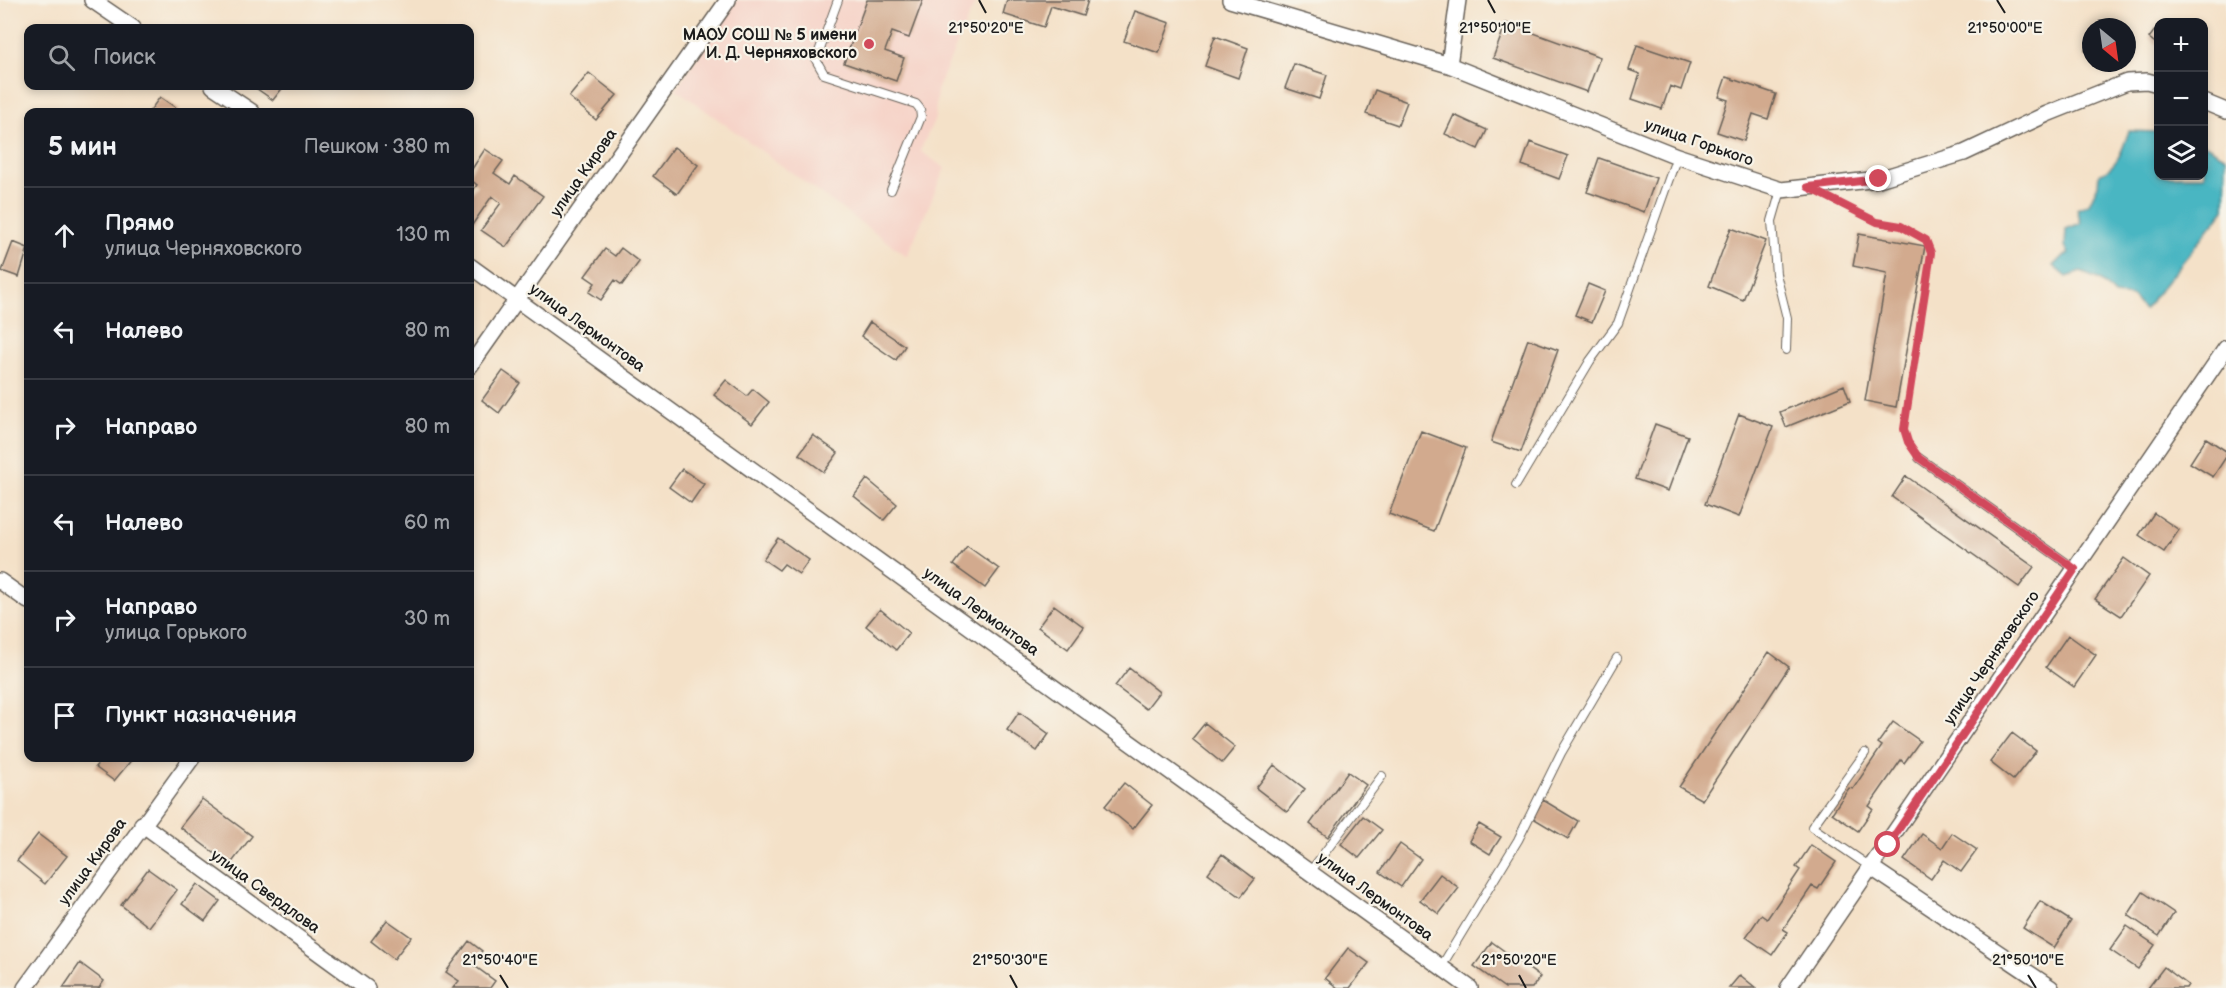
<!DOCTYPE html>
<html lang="ru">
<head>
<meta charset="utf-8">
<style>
  :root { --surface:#171b24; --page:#242831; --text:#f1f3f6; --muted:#9ea1a6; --line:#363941 }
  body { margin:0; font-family:"Balsamiq Sans",sans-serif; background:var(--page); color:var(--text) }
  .controls { position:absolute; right:18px; top:18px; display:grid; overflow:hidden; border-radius:12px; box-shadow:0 3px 9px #0003 }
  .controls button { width:54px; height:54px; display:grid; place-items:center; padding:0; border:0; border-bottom:2px solid var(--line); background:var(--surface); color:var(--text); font:30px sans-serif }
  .compass { position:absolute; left:2082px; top:18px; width:54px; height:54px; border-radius:50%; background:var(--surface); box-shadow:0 3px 9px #0003; rotate:151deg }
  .stop { position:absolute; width:18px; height:18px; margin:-14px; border:4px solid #d1495b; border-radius:50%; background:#fff }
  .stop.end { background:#d1495b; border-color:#fff; box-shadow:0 2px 6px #0008 }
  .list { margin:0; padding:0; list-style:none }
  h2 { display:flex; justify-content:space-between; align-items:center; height:78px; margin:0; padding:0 24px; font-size:26px }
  h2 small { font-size:20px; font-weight:400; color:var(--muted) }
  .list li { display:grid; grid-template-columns:39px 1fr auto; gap:18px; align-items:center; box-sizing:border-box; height:96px; padding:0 24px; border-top:2px solid var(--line) }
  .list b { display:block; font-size:22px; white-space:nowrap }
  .list p { margin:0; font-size:20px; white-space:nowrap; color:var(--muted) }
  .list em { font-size:20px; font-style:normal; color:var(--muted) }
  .icon { flex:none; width:33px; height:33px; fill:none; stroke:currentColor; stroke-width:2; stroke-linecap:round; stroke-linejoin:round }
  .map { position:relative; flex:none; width:2226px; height:988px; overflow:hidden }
  .search { position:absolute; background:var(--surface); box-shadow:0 3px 9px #0003; left:24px; top:24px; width:450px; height:66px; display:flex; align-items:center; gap:15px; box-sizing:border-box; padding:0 21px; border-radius:12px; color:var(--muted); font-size:22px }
  .panel { position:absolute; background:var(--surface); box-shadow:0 3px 9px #0003; left:24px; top:108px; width:450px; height:654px; border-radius:12px }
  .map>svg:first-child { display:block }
  .built { fill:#f6d1c6 }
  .water { fill:#48b6c2; stroke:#32696f; stroke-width:1.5 }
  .building { fill:#d2aa8e }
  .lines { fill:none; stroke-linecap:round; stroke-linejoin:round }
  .lane-casing { stroke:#686158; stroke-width:10 }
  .street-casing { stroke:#686158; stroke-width:18 }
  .path { stroke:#686158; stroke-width:3; stroke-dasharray:4.5 4.5; stroke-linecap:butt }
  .lane { stroke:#fff; stroke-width:8 }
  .street { stroke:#fff; stroke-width:15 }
  .route { stroke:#d1495b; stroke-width:8 }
  .ticks { fill:none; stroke:#1c1c1c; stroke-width:2 }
  .poi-dot { fill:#d1495b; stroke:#f7f3e8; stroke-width:2 }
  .labels { text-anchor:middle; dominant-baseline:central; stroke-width:4.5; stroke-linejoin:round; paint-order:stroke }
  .poi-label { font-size:16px; font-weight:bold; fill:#1c1c1c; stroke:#f7f3e8; text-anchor:end }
  .street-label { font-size:16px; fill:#1c1c1c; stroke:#f7f3e8 }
  .ticks-label { font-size:15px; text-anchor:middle; fill:#1c1c1c; stroke:#f7f3e8; stroke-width:4.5; stroke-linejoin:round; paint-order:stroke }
</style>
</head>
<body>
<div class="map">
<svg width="2226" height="988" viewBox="0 0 2226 988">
  <rect width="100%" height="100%" fill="#f7f3e8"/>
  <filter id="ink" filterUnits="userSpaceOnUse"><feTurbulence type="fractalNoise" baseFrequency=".0167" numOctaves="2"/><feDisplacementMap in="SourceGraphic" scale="12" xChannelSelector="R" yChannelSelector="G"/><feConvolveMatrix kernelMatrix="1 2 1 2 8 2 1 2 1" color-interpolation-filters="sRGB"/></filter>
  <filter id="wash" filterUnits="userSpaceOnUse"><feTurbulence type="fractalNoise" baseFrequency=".008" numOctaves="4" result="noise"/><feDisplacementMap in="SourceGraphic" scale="24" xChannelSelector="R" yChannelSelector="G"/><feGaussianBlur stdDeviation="1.35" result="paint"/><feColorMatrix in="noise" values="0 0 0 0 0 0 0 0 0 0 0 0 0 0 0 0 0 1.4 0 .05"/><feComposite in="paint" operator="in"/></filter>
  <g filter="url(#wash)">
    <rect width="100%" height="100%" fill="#f4e1c8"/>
    <path class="built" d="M736,0H976L937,90L935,118L920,151L945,168L907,256L676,89Z"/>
    <path class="water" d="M2129,131L2158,132V176H2204V144L2226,157L2225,209L2144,310L2133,297L2114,295L2100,280L2081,272L2066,277L2053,266L2063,256L2069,254L2065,246L2066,229L2081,223L2077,209L2089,204L2098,185L2099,174C2119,167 2122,149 2129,131Z"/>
    <g id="blocks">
      <path class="building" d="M867,0H923L909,38L892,32L885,51L904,58L896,81L844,63Z
        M1007,0H1088L1083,16L1051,6L1044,27L1003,14Z
        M1135,11L1170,23L1159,53L1124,41Z
        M1506,23L1600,57L1587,92L1493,58Z
        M2158,26V45L2149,38Z
        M1215,36L1248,48L1238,78L1205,66Z
        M2091,38V53L2085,50Z
        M1637,45L1690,63L1681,90L1670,86L1662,109L1632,99L1640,74L1629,70Z
        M1294,64L1327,75L1319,99L1285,88Z
        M589,73L617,95L596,120L569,97Z
        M1726,77L1776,94L1768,119L1753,114L1744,141L1717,132L1728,100L1719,97Z
        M253,86H284L273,100Z
        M1375,90L1407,102L1398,125L1366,114Z
        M160,97L179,110L178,112H149Z
        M1454,115L1487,130L1478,149L1445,134Z
        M1530,142L1568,156L1559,179L1522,165Z
        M674,147L698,165L677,194L653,176Z
        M485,149L503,161L494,173L510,184L515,176L543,196L506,247L481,230L501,203L492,196L470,228V195L477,185L470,179V172Z
        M1599,158L1656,178L1644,212L1587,192Z
        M1731,228L1766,241L1743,300L1709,286Z
        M1859,234L1925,246L1896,407L1865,401L1887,273L1853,266Z
        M13,242L28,248L19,277L2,271Z
        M621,248L639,262L622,285L615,280L601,300L589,292L595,283L585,276L605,249L615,256Z
        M1588,284L1605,291L1592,322L1575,315Z
        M870,322L905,346L896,360L861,336Z
        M1528,339L1558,350L1521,452L1491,442Z
        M503,371L520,383L499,413L482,400Z
        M726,380L747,396L753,389L769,402L752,424L714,395Z
        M1844,385L1850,401L1786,427L1780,412Z
        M1739,414L1773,427L1739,517L1705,504Z
        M1655,424L1688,436L1668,491L1635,479Z
        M1421,431L1466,448L1434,531L1389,514Z
        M813,435L838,453L824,472L799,454Z
        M2206,438L2226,451V457L2213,477L2190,463Z
        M682,469L704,484L691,503L669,487Z
        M1906,476L2034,567L2019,587L1892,497Z
        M867,479L897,504L884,520L854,496Z
        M2154,513L2179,530L2164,552L2139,535Z
        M778,538L809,560L799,574L784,564L779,570L763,559Z
        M967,546L999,569L985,588L953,565Z
        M2124,558L2149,576L2121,616L2095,599Z
        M1054,605L1084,627L1068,649L1038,627Z
        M880,609L909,633L896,650L866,626Z
        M2068,635L2096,655L2074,687L2046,667Z
        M1769,652L1789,667L1702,800L1679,787Z
        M1129,668L1159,692L1146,709L1115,686Z
        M1019,712L1049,734L1037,751L1007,730Z
        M1893,722L1920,741L1904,763L1901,760L1869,806L1873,809L1858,831L1832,813L1849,788L1853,789L1882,746L1878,743Z
        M1205,723L1235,747L1222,763L1192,739Z
        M2012,733L2036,751L2013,780L1990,762Z
        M103,758H133L114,781L95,767Z
        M1274,765L1305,789L1287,812L1256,788Z
        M1348,772L1366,785L1328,837L1310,824Z
        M1124,783L1152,805L1133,829L1105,806Z
        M202,799L252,836L230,865L180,827Z
        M1543,800L1578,821L1568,839L1533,818Z
        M1363,816L1382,830L1359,858L1341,844Z
        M1479,824L1501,837L1490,854L1469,841Z
        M1952,833L1977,850L1961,872L1944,860L1931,879L1904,860L1922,834L1942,848Z
        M38,834L67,856L45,884L17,861Z
        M1400,844L1421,859L1401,887L1380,872Z
        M1811,845L1836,862L1818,889L1812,886L1783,929L1788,932L1772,955L1746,937L1761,915L1767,919L1800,870L1796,867Z
        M1222,854L1255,879L1241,897L1208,873Z
        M148,869L177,890L149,927L121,905Z
        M1440,874L1459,888L1439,914L1420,900Z
        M197,884L220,901L205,921L182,904Z
        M2143,892L2174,913L2159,936L2128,915Z
        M2040,901L2071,921L2054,948L2023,928Z
        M387,920L411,937L394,959L371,941Z
        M2127,926L2155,945L2138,969L2110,950Z
        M469,941L482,951L472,964L495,981L490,988H453L459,981L446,972Z
        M1492,942L1540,977L1532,988H1505L1474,966Z
        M1348,948L1369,963L1350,988H1338L1325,978Z
        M80,963L104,981L99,988H63Z
        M2164,967L2188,985L2186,988H2148Z
        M1740,975L1756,988H1729Z"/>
    </g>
  </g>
  <g filter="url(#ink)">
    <use href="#blocks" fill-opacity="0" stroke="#686158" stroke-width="1.5"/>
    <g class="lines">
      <g class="lane-casing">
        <path id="lane" d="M838,0L816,60L824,74L916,104L920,109L921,117L891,190
          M1781,190L1772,221L1776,274L1787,318L1786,350
          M1919,458L2075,569
          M1516,485L1590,361L1618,323L1677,156
          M1865,753L1812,827L1872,868
          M1310,872L1382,776
          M1441,967L1518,840L1561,753L1617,658"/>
      </g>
      <g class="street-casing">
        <path id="street" d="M92,0L133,28
          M1230,0L1449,65L1677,156L1781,190L1879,179L1964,153L2047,114L2127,82L2147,81L2158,84
          M1449,65L1458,0
          M213,86L252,112
          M2204,102L2226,111
          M470,266L1470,988
          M470,366L728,0
          M0,581L28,601
          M142,824L367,988
          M1872,868L2051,988
          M25,988L192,758
          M1788,988L2226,348"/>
      </g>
      <path class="path" d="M1833,201L1877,222L1901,226L1926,240L1931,253L1904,429L1912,448"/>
      <use href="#lane" class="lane"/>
      <use href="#street" class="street"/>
    </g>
  </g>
  <g class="lines" filter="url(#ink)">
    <path class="route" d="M1879,179L1808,187L1877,222L1901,226L1926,240L1931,253L1904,429L1908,442L1919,458L2075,569L1888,845"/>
  </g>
  <path class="ticks" d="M979,0L986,13M1488,0L1495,13M1997,0L2005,13M500,975L508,988M1010,975L1017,988M1519,975L1526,988M2028,975L2036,988"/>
  <circle class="poi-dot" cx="869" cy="44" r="6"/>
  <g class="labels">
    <g class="poi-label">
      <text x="857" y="35">МАОУ СОШ № 5 имени<tspan x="857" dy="18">И. Д. Черняховского</tspan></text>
    </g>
    <g class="street-label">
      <text transform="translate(1699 143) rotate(19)">улица Горького</text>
      <text transform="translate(584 173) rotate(-55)">улица Кирова</text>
      <text transform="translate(587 328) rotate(36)">улица Лермонтова</text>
      <text transform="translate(981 612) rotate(36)">улица Лермонтова</text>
      <text transform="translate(1992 658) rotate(-56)">улица Черняховского</text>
      <text transform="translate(93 862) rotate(-54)">улица Кирова</text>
      <text transform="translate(265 892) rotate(36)">улица Свердлова</text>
      <text transform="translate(1375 897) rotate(36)">улица Лермонтова</text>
    </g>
  </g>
  <g class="ticks-label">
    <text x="986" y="33">21°50'20"E</text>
    <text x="1495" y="33">21°50'10"E</text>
    <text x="2005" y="33">21°50'00"E</text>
    <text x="500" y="965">21°50'40"E</text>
    <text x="1010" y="965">21°50'30"E</text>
    <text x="1519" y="965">21°50'20"E</text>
    <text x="2028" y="965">21°50'10"E</text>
  </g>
</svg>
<div class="controls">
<button>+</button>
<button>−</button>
<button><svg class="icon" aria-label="layers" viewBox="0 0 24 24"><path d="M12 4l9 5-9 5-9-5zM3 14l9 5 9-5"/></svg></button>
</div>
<svg class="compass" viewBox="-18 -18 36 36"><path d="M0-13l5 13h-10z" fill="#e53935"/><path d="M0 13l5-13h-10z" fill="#9ea1a6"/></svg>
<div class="stop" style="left:1888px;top:845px"></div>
<div class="stop end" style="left:1879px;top:179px"></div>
<div class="search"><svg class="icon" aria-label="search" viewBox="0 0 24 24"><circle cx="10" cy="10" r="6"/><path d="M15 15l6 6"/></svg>Поиск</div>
<section class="panel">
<h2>5 мин<small>Пешком · 380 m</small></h2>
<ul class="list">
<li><svg class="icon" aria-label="ahead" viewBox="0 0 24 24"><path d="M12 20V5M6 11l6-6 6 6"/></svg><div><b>Прямо</b><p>улица Черняховского</p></div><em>130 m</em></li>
<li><svg class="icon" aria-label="left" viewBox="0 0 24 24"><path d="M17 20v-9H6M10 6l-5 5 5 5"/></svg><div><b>Налево</b></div><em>80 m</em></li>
<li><svg class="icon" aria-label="right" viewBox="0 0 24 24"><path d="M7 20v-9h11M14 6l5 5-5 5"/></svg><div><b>Направо</b></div><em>80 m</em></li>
<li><svg class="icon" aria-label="left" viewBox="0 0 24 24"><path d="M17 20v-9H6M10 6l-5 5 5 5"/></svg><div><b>Налево</b></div><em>60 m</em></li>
<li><svg class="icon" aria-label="right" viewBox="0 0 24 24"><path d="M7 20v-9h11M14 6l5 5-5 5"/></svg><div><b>Направо</b><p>улица Горького</p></div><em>30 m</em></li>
<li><svg class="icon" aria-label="arrive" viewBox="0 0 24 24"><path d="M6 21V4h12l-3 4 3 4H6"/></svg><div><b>Пункт назначения</b></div></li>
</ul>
</section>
</div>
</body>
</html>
